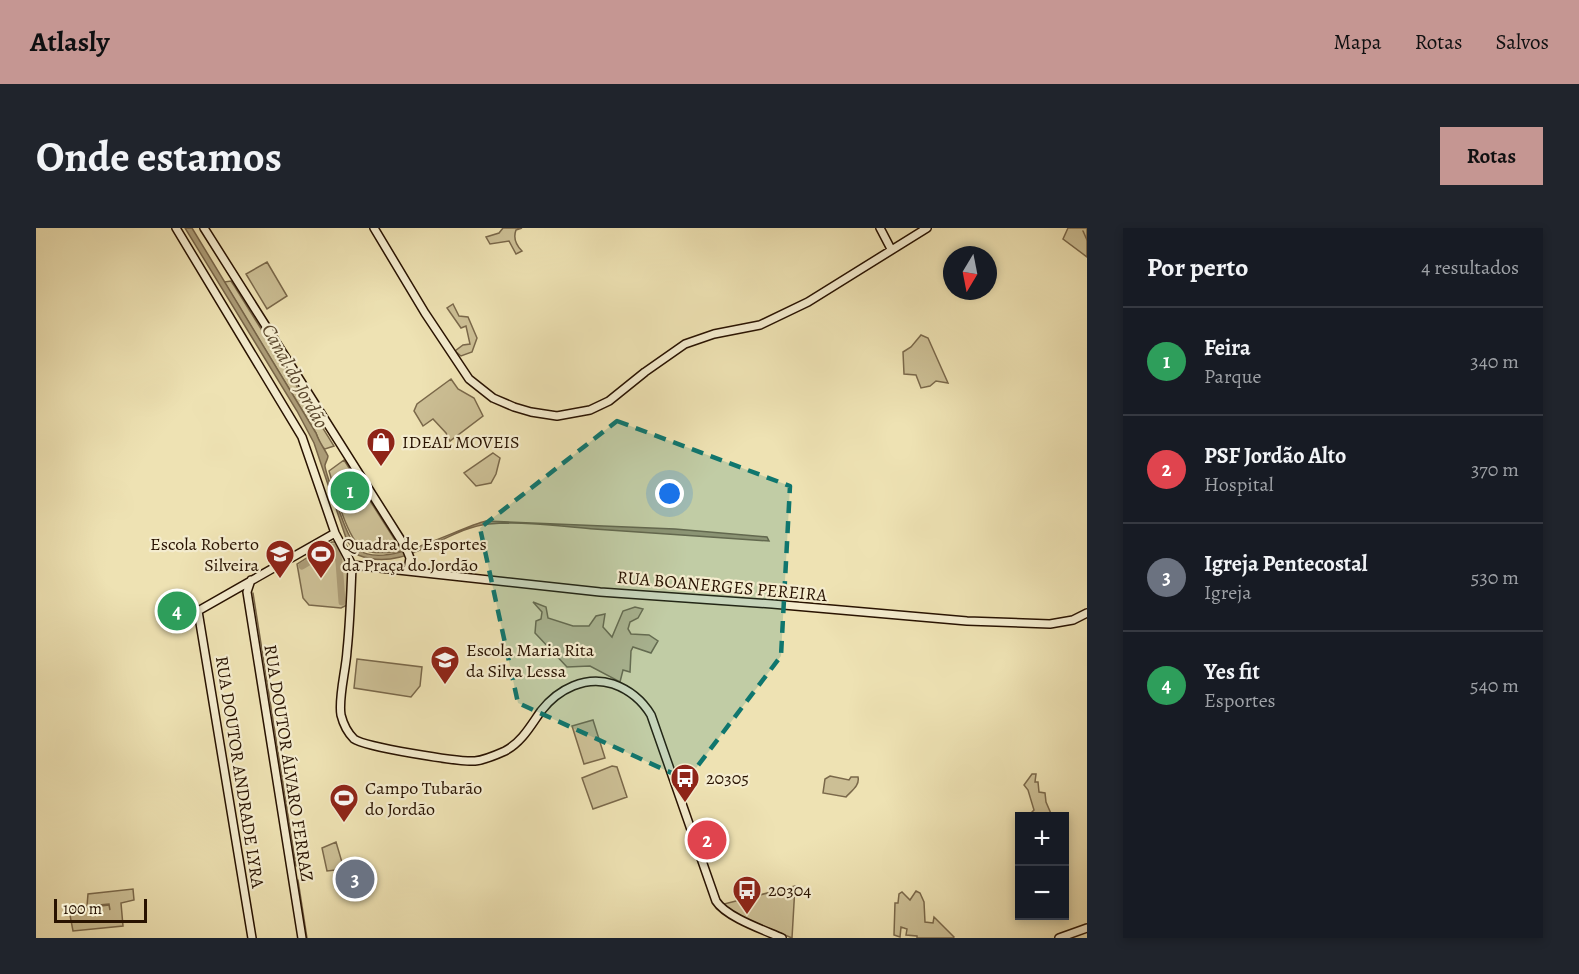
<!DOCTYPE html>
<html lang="pt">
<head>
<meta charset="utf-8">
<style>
  :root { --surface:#171b24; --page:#20242c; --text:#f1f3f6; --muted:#9ea1a6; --line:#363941; --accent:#c59692 }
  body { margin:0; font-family:Alegreya,serif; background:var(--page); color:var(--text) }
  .controls { position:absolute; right:18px; bottom:18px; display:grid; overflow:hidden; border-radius:0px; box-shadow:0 3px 9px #0003 }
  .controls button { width:54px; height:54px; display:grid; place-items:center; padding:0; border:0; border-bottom:2px solid var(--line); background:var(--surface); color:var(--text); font:30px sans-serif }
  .compass { position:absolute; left:907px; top:18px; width:54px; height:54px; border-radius:50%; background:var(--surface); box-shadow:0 3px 9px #0003; rotate:190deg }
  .scale { position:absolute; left:18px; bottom:15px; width:93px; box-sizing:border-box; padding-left:6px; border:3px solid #281200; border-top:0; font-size:16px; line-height:21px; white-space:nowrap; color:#281200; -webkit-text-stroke:4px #f4ecce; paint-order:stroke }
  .you { position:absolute; left:634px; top:266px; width:21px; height:21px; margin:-15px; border:4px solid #fff; border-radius:50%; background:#1a73e8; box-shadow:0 0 0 9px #1a73e833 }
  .badge { display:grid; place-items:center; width:39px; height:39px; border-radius:50%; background:var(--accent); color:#fff; font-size:20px; font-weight:700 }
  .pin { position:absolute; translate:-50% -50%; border:3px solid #fff; box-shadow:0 2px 6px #0006 }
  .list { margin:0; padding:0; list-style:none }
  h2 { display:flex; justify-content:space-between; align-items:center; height:78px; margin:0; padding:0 24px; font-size:26px }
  h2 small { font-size:20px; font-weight:400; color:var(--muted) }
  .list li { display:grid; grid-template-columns:39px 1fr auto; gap:18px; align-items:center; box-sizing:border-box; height:108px; padding:0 24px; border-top:2px solid var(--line) }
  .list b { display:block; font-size:22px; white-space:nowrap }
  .list p { margin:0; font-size:20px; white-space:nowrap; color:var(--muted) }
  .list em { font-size:20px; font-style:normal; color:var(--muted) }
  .map { position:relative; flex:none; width:1051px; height:710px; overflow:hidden; border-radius:0px }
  header { display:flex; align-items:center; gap:36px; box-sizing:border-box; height:84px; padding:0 30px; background:var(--accent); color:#111 }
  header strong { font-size:28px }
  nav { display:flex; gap:33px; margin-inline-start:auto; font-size:21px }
  .intro { display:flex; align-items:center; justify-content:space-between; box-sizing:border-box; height:144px; padding:0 36px }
  h1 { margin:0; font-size:42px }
  .button { padding:15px 27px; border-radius:0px; background:var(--accent); color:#111; font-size:21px; font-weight:700 }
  main { display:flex; gap:36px; padding:0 36px }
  aside { flex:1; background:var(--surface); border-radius:0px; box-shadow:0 3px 9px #0003 }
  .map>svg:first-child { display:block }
  .green { fill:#ccbf95; stroke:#7a684a; stroke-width:1.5 }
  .water { fill:#ab9b76; stroke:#776447; stroke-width:1.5 }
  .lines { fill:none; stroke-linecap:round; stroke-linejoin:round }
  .stream { stroke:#776447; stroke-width:1.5 }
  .canal { stroke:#ab9b76; stroke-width:7 }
  .secondary-casing { stroke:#281200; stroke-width:10 }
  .secondary { stroke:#f4ecce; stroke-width:7 }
  .marked { fill:#0f766e; fill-opacity:0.2; stroke:#0f766e; stroke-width:4.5; stroke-dasharray:12 8; stroke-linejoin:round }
  .labels { text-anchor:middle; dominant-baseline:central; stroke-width:4.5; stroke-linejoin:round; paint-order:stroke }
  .poi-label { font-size:18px; fill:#281200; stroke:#f4ecce; text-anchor:start }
  .street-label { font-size:18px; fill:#281200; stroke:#f4ecce }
  .water-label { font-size:20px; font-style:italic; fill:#5c492f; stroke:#f4ecce }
</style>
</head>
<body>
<header>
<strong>Atlasly</strong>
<nav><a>Mapa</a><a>Rotas</a><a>Salvos</a></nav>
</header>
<div class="intro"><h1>Onde estamos</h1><a class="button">Rotas</a></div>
<main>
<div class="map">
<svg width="1051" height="710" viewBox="0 0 1051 710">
  <rect width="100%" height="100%" fill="#eee2b3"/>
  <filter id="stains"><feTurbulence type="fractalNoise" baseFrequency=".00333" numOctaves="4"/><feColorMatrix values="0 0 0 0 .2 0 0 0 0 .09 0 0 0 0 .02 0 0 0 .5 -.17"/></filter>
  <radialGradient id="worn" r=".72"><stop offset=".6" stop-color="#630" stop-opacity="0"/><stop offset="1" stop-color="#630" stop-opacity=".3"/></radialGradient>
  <path class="green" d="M467,0H486L480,2C477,10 480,17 486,23L480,26L473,13L454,16L450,9L463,5Z
    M1032,0H1051V29L1027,11Z
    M231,34L251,68L231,81L210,46Z
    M195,53L199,59L298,218L289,221L285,218L280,205L188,54Z
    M417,76L423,88L432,89L441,110L436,124L425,128L419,123L427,117L434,116L430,98L425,100L411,80Z
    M885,107L892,110L912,155L900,153L894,158L885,160L880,147L868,146L867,124L875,119Z
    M415,151L422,161L438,170L447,188L414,213L410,205L397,191L387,198L378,183L381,176Z
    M457,225L464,230L460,246L455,255L440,258L428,245Z
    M308,232L366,323C355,324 340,327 329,322C311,314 299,262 293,243Z
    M296,314H301L314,341L311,377L305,380L273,377L267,370L261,336Z
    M497,374L510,379L512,390L537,398H553L560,388L569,386L567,399L576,409L587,383L599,379L607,381L602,390L594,394L592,401L595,406L613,407L622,413L615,425L597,419L595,423L594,444L587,442L584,454L554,438L531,439L499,405L500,393L505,391L506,384Z
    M321,431L386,439L384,458L375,469L318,460Z
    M557,492L569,530L548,536L536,498Z
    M576,538L581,539L591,569L557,581L546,550Z
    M996,546H1000L999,554H1002L1003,564L1009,565L1010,574L1016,588H992L998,582L992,562L988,557Z
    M794,548L813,552L815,549H822C824,558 815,563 810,569L787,565L789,551Z
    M300,614L308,641L291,643L286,620Z
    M759,658L756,710L684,680V677Z
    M97,661L98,672L85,675L87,698L37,703L33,682L73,677L74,682L73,676L51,678L52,666Z
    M880,663L884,665L888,674L889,694L897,695L898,689L918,709L917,710H881V708L870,707L871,701L865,699L864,709L858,707L859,675H862L863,666L866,664L874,672Z"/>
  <path class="water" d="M149,0H156L280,205C283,214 288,220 292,228C292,231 290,233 289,237C288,242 302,277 304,285C308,296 314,314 323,322C349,342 421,300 450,293L639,301L731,309L733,313C675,309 616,305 558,301C524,298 488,293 453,296C409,300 369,346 322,327L311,313L278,215L261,183Z"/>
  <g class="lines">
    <path class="stream" d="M1047,3L1051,12
      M217,365L260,638
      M262,652L271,710"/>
    <path class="canal" d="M300,319L303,334L306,374
      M266,338L298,319"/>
    <g class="secondary-casing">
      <path id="secondary" d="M140,0L266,209L299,305L316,337
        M168,0L370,320L374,330L372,342
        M338,0L389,85L433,151L457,170L478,179L495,184L521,188L554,182L573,173L609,144L649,116L678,106L724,97L772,74L891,0
        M844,0L855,21
        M316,337C315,366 314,395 311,423C310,442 302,470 305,487C307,495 312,505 318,511C329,519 422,534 439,533C449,532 460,527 469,523C486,514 495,497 505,483C522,461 550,447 577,456C594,462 606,472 615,487L680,673C690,689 728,702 746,710
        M316,337L564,364L736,376L931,393L1014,396L1037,392L1051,385
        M215,352L211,364L266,710
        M216,710L162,383L299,305
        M1023,710L1051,700"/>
    </g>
    <use href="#secondary" class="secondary"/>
  </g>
  <path class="marked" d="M581,193L754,258L745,428L651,552L482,475L444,300Z"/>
  <defs>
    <g id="shop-pin" transform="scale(1.5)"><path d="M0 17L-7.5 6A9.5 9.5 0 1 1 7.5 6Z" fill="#8f2418" stroke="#f4ecce"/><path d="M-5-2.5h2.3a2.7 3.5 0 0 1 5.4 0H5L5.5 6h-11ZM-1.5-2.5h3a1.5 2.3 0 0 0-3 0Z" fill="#fff"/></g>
    <g id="school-pin" transform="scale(1.5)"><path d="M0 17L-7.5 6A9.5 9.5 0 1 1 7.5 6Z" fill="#8f2418" stroke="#f4ecce"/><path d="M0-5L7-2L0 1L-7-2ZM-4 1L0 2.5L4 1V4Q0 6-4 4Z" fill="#fff"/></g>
    <g id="stadium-pin" transform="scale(1.5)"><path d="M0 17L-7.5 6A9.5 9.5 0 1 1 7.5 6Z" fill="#8f2418" stroke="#f4ecce"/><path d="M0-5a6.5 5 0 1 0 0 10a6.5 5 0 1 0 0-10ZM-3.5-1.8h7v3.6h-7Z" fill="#fff"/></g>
    <g id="bus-pin" transform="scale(1.5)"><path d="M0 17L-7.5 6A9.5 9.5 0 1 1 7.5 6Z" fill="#8f2418" stroke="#f4ecce"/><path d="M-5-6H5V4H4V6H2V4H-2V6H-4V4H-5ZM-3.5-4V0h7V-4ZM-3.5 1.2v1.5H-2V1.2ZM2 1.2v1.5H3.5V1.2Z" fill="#fff"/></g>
  </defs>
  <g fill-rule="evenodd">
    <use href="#shop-pin" x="345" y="214"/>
    <use href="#school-pin" x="244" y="326"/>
    <use href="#stadium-pin" x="285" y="326"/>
    <use href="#school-pin" x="409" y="432"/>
    <use href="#bus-pin" x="649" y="550"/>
    <use href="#stadium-pin" x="308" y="570"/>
    <use href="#bus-pin" x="711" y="662"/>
  </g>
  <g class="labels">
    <g class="poi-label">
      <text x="366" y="214">IDEAL MOVEIS</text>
      <text x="223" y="316" text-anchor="end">Escola Roberto<tspan x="223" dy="21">Silveira</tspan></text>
      <text x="306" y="316">Quadra de Esportes<tspan x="306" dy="21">da Praça do Jordão</tspan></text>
      <text x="430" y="422">Escola Maria Rita<tspan x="430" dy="21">da Silva Lessa</tspan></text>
      <text x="670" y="550">20305</text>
      <text x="329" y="560">Campo Tubarão<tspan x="329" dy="21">do Jordão</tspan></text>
      <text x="732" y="662">20304</text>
    </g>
    <g class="street-label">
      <text transform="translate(686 358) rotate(5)">RUA BOANERGES PEREIRA</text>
      <text transform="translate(253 535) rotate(81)">RUA DOUTOR ÁLVARO FERRAZ</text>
      <text transform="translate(204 544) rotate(81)">RUA DOUTOR ANDRADE LYRA</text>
    </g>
    <g class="water-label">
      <text transform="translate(259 148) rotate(61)">Canal do Jordão</text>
    </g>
  </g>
  <rect width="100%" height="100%" filter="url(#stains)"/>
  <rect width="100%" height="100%" fill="url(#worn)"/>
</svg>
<div class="controls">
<button>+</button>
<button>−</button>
</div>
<svg class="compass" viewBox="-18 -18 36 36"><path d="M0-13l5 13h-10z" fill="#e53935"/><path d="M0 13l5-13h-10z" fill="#9ea1a6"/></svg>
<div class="scale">100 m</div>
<div class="you"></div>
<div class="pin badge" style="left:314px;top:263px;background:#2e9e5b">1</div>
<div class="pin badge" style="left:671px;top:612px;background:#e0444e">2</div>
<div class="pin badge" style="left:319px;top:651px;background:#6b7280">3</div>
<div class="pin badge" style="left:141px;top:383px;background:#2e9e5b">4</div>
</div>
<aside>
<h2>Por perto<small>4 resultados</small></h2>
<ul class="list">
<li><span class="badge" style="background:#2e9e5b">1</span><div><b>Feira</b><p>Parque</p></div><em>340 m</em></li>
<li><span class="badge" style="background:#e0444e">2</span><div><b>PSF Jordão Alto</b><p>Hospital</p></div><em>370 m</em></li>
<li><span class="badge" style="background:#6b7280">3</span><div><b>Igreja Pentecostal</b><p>Igreja</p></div><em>530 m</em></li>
<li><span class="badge" style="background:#2e9e5b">4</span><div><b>Yes fit</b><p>Esportes</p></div><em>540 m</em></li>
</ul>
</aside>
</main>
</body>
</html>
